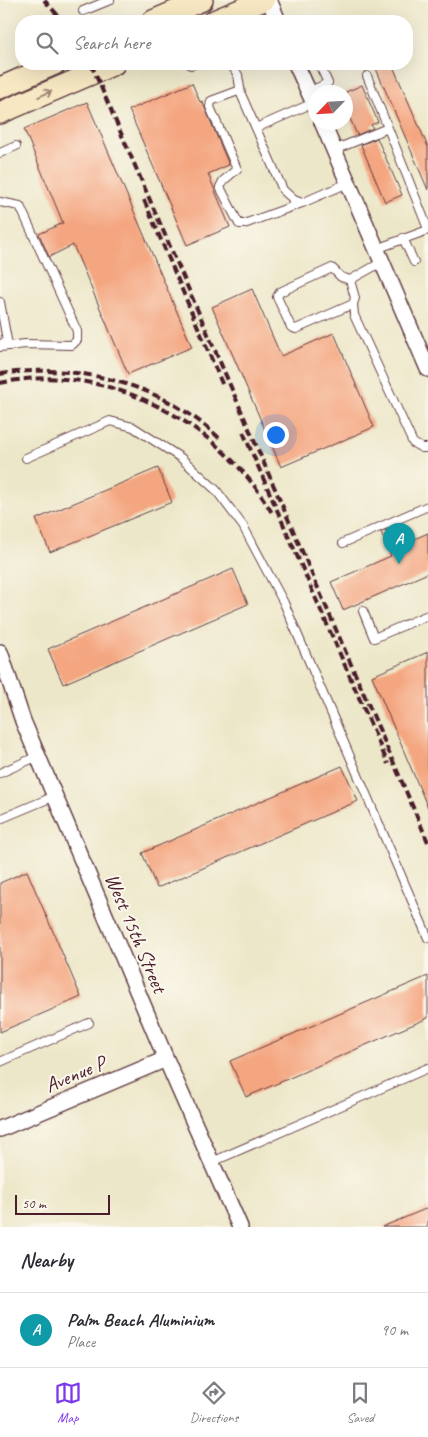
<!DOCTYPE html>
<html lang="en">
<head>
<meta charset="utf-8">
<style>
  :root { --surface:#fff; --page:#f7f7f7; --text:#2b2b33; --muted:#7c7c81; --line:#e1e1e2; --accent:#7c3aed }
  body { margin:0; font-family:Caveat,sans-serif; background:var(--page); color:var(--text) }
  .compass { position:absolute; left:308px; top:85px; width:45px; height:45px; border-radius:50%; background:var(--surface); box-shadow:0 5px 20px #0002; rotate:245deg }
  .scale { position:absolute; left:15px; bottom:12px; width:95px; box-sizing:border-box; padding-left:5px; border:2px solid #4a1f2b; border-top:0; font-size:14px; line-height:18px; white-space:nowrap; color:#4a1f2b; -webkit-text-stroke:4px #fbf7ec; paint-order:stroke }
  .you { position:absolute; left:275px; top:434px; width:18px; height:18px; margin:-12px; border:4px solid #fff; border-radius:50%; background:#1a73e8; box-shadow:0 0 0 8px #1a73e833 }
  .badge { display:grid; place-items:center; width:32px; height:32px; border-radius:50%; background:var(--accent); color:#fff; font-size:16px; font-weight:700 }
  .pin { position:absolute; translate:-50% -41px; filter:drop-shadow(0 1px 2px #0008) }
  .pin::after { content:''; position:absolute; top:26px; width:18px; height:15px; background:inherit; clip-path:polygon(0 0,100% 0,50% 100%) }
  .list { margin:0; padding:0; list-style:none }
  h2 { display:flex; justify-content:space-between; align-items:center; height:65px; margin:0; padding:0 20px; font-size:21px }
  h2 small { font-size:16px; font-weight:400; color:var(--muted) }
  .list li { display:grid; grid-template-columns:32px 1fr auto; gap:15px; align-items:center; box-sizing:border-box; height:75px; padding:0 20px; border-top:1px solid var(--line) }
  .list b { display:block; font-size:19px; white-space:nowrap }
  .list p { margin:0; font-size:16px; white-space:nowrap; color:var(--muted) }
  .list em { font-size:16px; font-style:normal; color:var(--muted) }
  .icon { flex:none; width:28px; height:28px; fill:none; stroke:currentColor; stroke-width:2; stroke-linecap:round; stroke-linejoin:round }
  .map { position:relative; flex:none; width:428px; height:1227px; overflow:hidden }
  .search { position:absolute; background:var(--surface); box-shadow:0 5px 20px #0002; left:15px; right:15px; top:15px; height:55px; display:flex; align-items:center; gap:12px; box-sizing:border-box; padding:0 18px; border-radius:20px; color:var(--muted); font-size:19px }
  .sheet { height:140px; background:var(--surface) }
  nav { display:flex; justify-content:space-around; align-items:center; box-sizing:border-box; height:70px; border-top:1px solid var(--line); background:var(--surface); font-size:14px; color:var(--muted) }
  nav a { display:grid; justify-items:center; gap:2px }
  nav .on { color:var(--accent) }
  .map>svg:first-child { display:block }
  .building { fill:#f4a680 }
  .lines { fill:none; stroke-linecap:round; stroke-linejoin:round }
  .service-casing { stroke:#623d43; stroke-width:10 }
  .minor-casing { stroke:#623d43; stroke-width:18 }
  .secondary-casing { stroke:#623d43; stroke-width:24 }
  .service { stroke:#fff; stroke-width:8 }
  .minor { stroke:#fff; stroke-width:15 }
  .secondary { stroke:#f7e8c3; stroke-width:21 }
  .rail { stroke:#4a1f2b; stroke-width:4; stroke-dasharray:8 4; stroke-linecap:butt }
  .oneway { stroke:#a08477 }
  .labels { text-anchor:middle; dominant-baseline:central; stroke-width:4; stroke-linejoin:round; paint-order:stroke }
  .street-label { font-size:21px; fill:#4a1f2b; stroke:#fbf7ec }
</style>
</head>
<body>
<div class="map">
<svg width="428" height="1227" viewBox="0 0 428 1227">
  <rect width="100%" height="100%" fill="#fbf7ec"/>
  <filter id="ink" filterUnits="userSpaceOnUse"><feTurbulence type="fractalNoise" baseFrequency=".02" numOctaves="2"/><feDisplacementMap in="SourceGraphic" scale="10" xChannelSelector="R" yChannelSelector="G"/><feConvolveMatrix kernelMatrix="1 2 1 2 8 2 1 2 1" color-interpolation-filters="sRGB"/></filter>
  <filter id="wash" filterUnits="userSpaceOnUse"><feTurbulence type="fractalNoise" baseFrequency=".0096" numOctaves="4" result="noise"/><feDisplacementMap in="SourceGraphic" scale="20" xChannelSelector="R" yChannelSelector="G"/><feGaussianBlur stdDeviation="1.12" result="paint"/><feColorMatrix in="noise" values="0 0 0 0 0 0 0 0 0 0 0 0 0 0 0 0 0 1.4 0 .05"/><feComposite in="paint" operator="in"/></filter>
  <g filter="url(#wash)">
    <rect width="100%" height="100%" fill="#ede7c9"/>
    <g id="blocks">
      <path class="building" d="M374,64H392L428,147V190Z
        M192,83L200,102L202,101L229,165L208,174L230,227L187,245L129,110Z
        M362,85L378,122L371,125L373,128L357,135L346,109V92Z
        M87,102L192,347L128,374L73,245L49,257L39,234L63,223L24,129Z
        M377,138L402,195L385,202L361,145Z
        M252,289L281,356L334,333L374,427L281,467L212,307Z
        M158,468L172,502L50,552L36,519Z
        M395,527L403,544L428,533V573L343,610L331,582L391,556L381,532Z
        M233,569L248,604L63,684L48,649Z
        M428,652V808L372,676Z
        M342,766L358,801L157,888L142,853Z
        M27,871L81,997L0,1032V883Z
        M428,976V1018L246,1097L230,1061Z
        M428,1208V1227H382Z"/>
    </g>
  </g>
  <g filter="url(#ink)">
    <use href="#blocks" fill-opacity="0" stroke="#623d43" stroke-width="1"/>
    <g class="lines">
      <g class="service-casing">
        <path id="service" d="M83,11L110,0
          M231,64L238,75L241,94
          M191,65L194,64
          M367,76L388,128
          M308,92L328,83L319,64
          M256,128L313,103
          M334,150L388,128L428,229
          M0,153L16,146
          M0,202L20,206L77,331V340L72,345L25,344L0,347
          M302,203L244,224H239L220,187L223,181L237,169L210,107L211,101L238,91L241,94L283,190L294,200L302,203L348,183
          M403,238L414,262
          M376,249L428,230
          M350,280L355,298L353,304L296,329L291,327L277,297L280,292L332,268L341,277L350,280L382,262
          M0,302L7,340L0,345
          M353,304L354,315L413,443L422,448H428
          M26,458L110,421L133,427L181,458L216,490L243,526L284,603L428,938
          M343,543L428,506
          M363,611L374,638L428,615
          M0,773L38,756
          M0,819L55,796
          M0,1062L89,1023
          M212,1162L428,1068"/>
      </g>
      <g class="minor-casing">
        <path id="minor" d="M269,0L278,21
          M296,64L316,108
          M322,122L428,369
          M0,652L23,721L166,1059L240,1227
          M0,1129L166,1059"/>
      </g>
      <g class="secondary-casing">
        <path id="secondary" d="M153,21L202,0
          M214,21L264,0
          M0,88L55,64
          M0,113L114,64"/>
      </g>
      <use href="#service" class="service"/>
      <use href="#minor" class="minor"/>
      <use href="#secondary" class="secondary"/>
      <path class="rail" d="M44,0L63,21
        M91,64L428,842
        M144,200L223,386
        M0,374C76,362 163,384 219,438
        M0,383C104,360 221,422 272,513
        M243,432L388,764"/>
    </g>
    <defs><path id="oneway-shaft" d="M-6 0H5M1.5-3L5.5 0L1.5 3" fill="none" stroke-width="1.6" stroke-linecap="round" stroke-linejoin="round" transform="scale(1.25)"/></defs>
    <use class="oneway" href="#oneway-shaft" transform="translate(45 94) rotate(-24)"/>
  </g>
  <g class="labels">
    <g class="street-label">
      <text transform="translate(136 933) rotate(67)">West 15th Street</text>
      <text transform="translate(75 1074) rotate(-23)">Avenue P</text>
    </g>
  </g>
</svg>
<svg class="compass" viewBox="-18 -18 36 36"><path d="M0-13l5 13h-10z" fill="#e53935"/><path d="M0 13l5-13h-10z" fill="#7c7c81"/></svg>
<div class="scale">50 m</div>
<div class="you"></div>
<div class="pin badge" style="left:399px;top:564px;background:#0f9aa8">A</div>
<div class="search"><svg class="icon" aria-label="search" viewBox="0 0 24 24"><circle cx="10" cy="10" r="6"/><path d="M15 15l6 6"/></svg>Search here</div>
</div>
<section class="sheet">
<h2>Nearby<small></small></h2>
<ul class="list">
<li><span class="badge" style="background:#0f9aa8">A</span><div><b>Palm Beach Aluminium</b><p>Place</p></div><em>90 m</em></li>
</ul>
</section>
<nav>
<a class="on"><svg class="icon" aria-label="map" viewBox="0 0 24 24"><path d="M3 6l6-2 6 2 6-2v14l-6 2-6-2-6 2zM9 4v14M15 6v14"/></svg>Map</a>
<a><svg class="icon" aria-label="directions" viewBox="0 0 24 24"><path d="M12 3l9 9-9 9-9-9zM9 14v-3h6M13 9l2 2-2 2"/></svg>Directions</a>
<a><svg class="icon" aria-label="saved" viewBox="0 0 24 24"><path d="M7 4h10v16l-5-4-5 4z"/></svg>Saved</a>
</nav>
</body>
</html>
